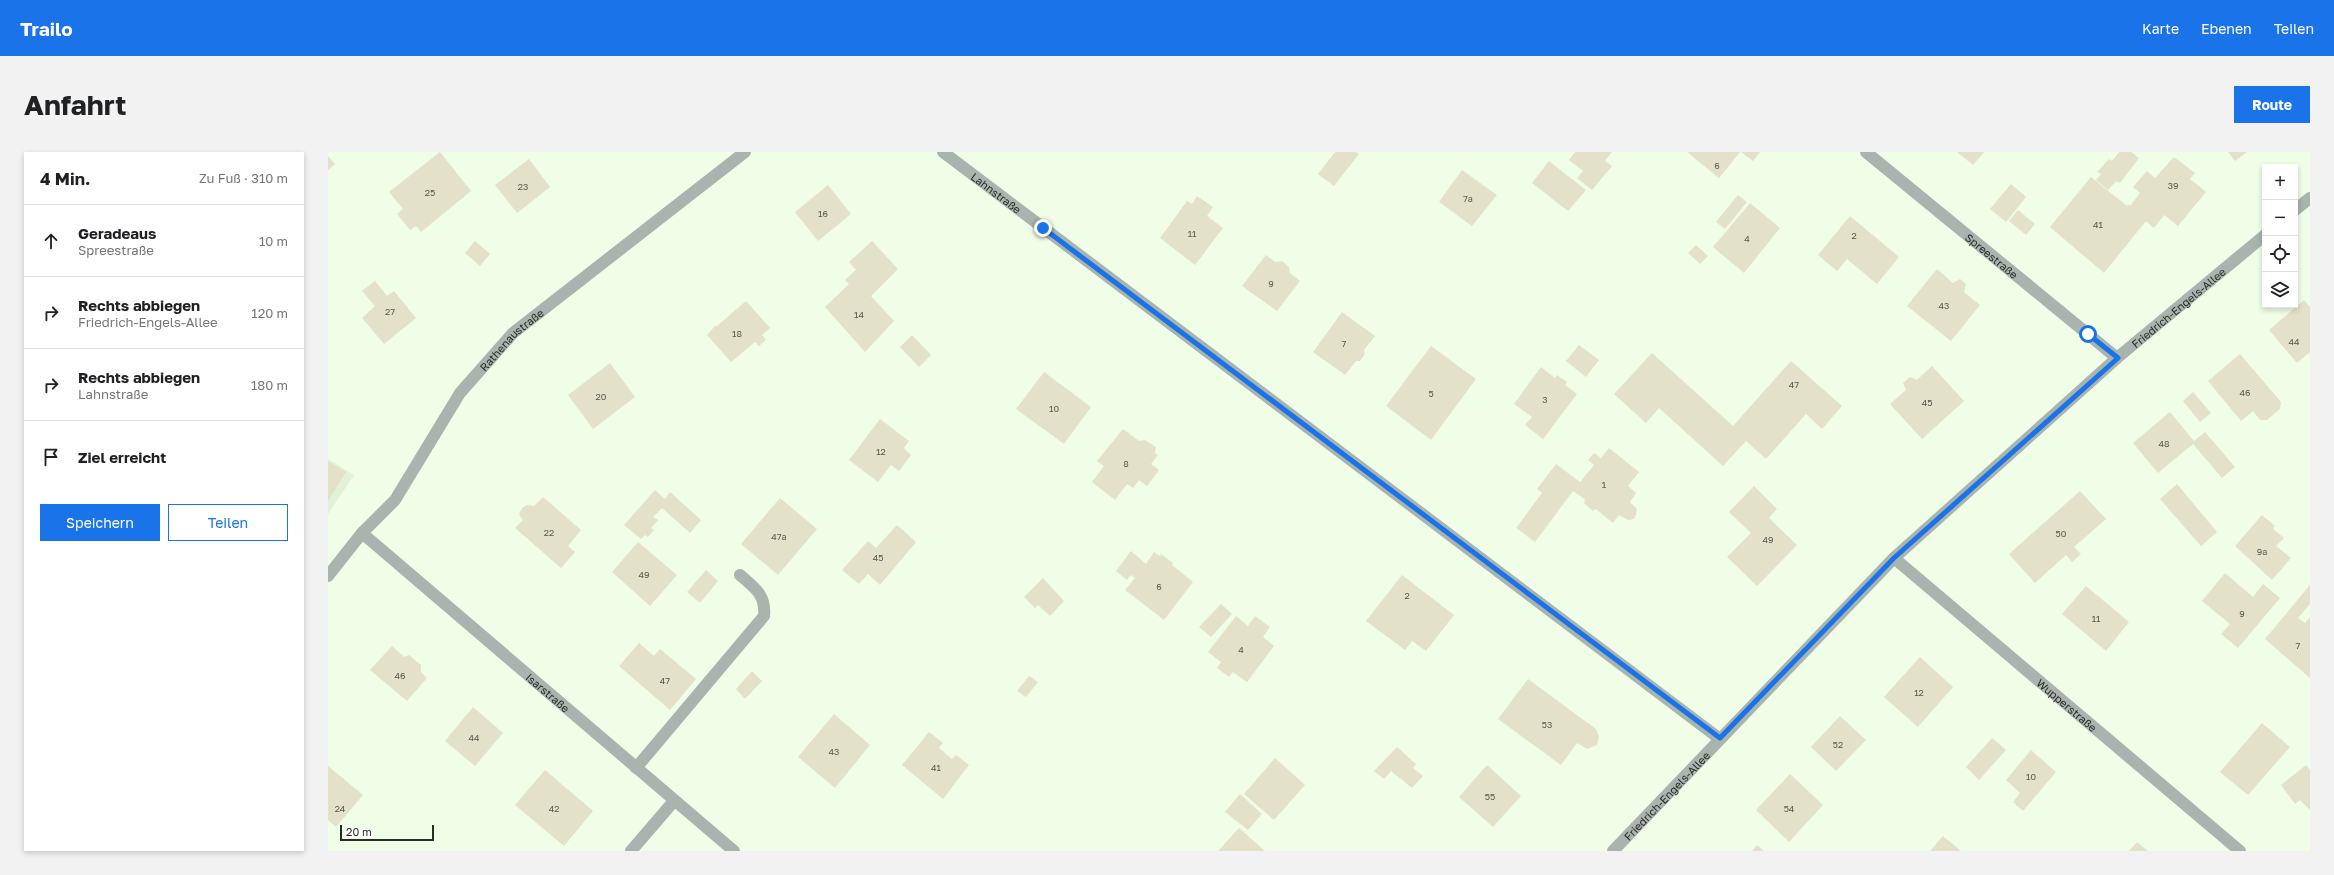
<!DOCTYPE html>
<html lang="de">
<head>
<meta charset="utf-8">
<style>
  :root { --surface:#fff; --page:#f2f2f2; --text:#202124; --muted:#757577; --line:#e0e0e0; --accent:#1a73e8 }
  body { margin:0; font-family:"Golos Text",sans-serif; background:var(--page); color:var(--text) }
  .controls { position:absolute; right:12px; top:12px; display:grid; overflow:hidden; border-radius:0px; box-shadow:0 2px 6px #0003 }
  .controls button { width:36px; height:36px; display:grid; place-items:center; padding:0; border:0; border-bottom:1px solid var(--line); background:var(--surface); color:var(--text); font:20px sans-serif }
  .scale { position:absolute; left:12px; bottom:10px; width:94px; box-sizing:border-box; padding-left:4px; border:2px solid #282c25; border-top:0; font-size:11px; line-height:14px; white-space:nowrap; color:#282c25; -webkit-text-stroke:3px #fff; paint-order:stroke }
  .stop { position:absolute; width:12px; height:12px; margin:-9px; border:3px solid #1a73e8; border-radius:50%; background:#fff }
  .stop.end { background:#1a73e8; border-color:#fff; box-shadow:0 1px 4px #0008 }
  .list { margin:0; padding:0; list-style:none }
  h2 { display:flex; justify-content:space-between; align-items:center; height:52px; margin:0; padding:0 16px; font-size:17px }
  h2 small { font-size:13px; font-weight:400; color:var(--muted) }
  .list li { display:grid; grid-template-columns:26px 1fr auto; gap:12px; align-items:center; box-sizing:border-box; height:72px; padding:0 16px; border-top:1px solid var(--line) }
  .list b { display:block; font-size:15px; white-space:nowrap }
  .list p { margin:0; font-size:13px; white-space:nowrap; color:var(--muted) }
  .list em { font-size:13px; font-style:normal; color:var(--muted) }
  .actions { display:flex; gap:8px; padding:12px 16px }
  .actions a { flex:1; padding:9px 0; border:1px solid var(--accent); border-radius:0px; text-align:center; font-size:14px; color:var(--accent) }
  .actions .main { background:var(--accent); color:#fff }
  .icon { flex:none; width:22px; height:22px; fill:none; stroke:currentColor; stroke-width:2; stroke-linecap:round; stroke-linejoin:round }
  .map { position:relative; flex:none; width:1982px; height:699px; overflow:hidden; border-radius:0px }
  header { display:flex; align-items:center; gap:24px; box-sizing:border-box; height:56px; padding:0 20px; background:var(--accent); color:#fff }
  header strong { font-size:19px }
  nav { display:flex; gap:22px; margin-inline-start:auto; font-size:14px }
  .intro { display:flex; align-items:center; justify-content:space-between; box-sizing:border-box; height:96px; padding:0 24px }
  h1 { margin:0; font-size:28px }
  .button { padding:10px 18px; border-radius:0px; background:var(--accent); color:#fff; font-size:14px; font-weight:700 }
  main { display:flex; gap:24px; padding:0 24px }
  aside { flex:1; background:var(--surface); border-radius:0px; box-shadow:0 2px 6px #0003 }
  .map>svg:first-child { display:block }
  .built { fill:#e1f2d6 }
  .building { fill:#e3e1ca }
  .lines { fill:none; stroke-linecap:round; stroke-linejoin:round }
  .service { stroke:#a9b4ae; stroke-width:12 }
  .minor { stroke:#a9b4ae; stroke-width:12 }
  .tertiary { stroke:#a9b4ae; stroke-width:12 }
  .route { stroke:#1a73e8; stroke-width:5 }
  .labels { text-anchor:middle; dominant-baseline:central; stroke-width:3; stroke-linejoin:round; paint-order:stroke }
  .number-label { font-size:9px; fill:#57594e }
  .street-label { font-size:11px; fill:#282c25; stroke:#fff }
</style>
</head>
<body>
<header>
<strong>Trailo</strong>
<nav><a>Karte</a><a>Ebenen</a><a>Teilen</a></nav>
</header>
<div class="intro"><h1>Anfahrt</h1><a class="button">Route</a></div>
<main>
<aside>
<h2>4 Min.<small>Zu Fuß · 310 m</small></h2>
<ul class="list">
<li><svg class="icon" aria-label="ahead" viewBox="0 0 24 24"><path d="M12 20V5M6 11l6-6 6 6"/></svg><div><b>Geradeaus</b><p>Spreestraße</p></div><em>10 m</em></li>
<li><svg class="icon" aria-label="right" viewBox="0 0 24 24"><path d="M7 20v-9h11M14 6l5 5-5 5"/></svg><div><b>Rechts abbiegen</b><p>Friedrich-Engels-Allee</p></div><em>120 m</em></li>
<li><svg class="icon" aria-label="right" viewBox="0 0 24 24"><path d="M7 20v-9h11M14 6l5 5-5 5"/></svg><div><b>Rechts abbiegen</b><p>Lahnstraße</p></div><em>180 m</em></li>
<li><svg class="icon" aria-label="arrive" viewBox="0 0 24 24"><path d="M6 21V4h12l-3 4 3 4H6"/></svg><div><b>Ziel erreicht</b></div></li>
</ul>
<div class="actions"><a class="main">Speichern</a><a>Teilen</a></div>
</aside>
<div class="map">
<svg width="1982" height="699" viewBox="0 0 1982 699">
  <rect width="100%" height="100%" fill="#f0fde7"/>
  <path class="built" d="M0,307L26,323L0,362Z"/>
  <path class="building" d="M112,0L143,39L93,80L88,74L82,78L69,62L75,57L61,40Z
    M1007,0H1028L1031,2L1006,34L990,22Z
    M1247,0H1284L1277,9L1284,14L1264,38L1249,26L1255,19L1241,8Z
    M1359,0H1412L1391,26Z
    M1413,0H1432L1425,9Z
    M1629,0H1656L1645,13Z
    M1791,0H1803L1811,6L1792,31L1788,29L1780,38L1768,28L1773,22L1769,20L1781,7L1784,9Z
    M1900,0H1919L1907,9Z
    M0,4L7,12L0,18Z
    M1846,5L1867,21L1862,27L1878,40L1850,74L1836,63L1826,76L1818,69L1776,121L1722,75L1763,25L1799,54L1800,52L1802,54L1812,41L1805,35L1819,19L1827,26Z
    M201,7L222,35L189,61L167,33Z
    M1221,9L1258,38L1240,59L1204,31Z
    M1134,18L1169,43L1144,74L1111,50Z
    M1683,32L1698,45L1678,70L1662,57Z
    M500,33L523,62L490,89L467,60Z
    M1410,43L1419,50L1397,77L1388,70Z
    M869,44L885,55L879,64L895,76L867,113L832,86L859,49L864,52Z
    M1422,51L1452,76L1416,121L1385,95Z
    M1690,58L1707,72L1698,83L1681,69Z
    M1522,64L1571,105L1549,132L1519,107L1509,119L1490,103Z
    M147,89L162,102L152,114L137,101Z
    M544,89L570,117L543,144L566,169L537,200L497,155L521,132L517,128L528,118L521,110Z
    M1368,93L1380,104L1372,112L1360,101Z
    M938,103L947,110L954,109L961,115L962,121L972,129L949,159L914,134Z
    M1609,117L1625,131L1632,127L1638,132L1636,140L1652,153L1623,189L1579,154Z
    M47,129L59,144L66,139L88,166L56,192L34,166L47,154L34,139Z
    M1976,148L1982,155V200L1969,211L1941,178Z
    M418,149L442,176L434,183L438,188L431,194L427,190L403,210L379,183L387,174H389Z
    M1014,160L1047,184L1036,198L1037,202L1032,209H1028L1017,223L985,200Z
    M584,183L603,203L591,215L572,195Z
    M1251,193L1271,208L1258,225L1238,209Z
    M1103,194L1148,227L1103,288L1058,254Z
    M1324,201L1405,274L1463,209L1514,254L1494,277L1478,262L1438,307L1418,289L1395,314L1331,256L1318,271L1286,242Z
    M1912,202L1953,250L1952,257L1939,268H1932L1925,259L1913,269L1880,229Z
    M282,211L307,245L265,277L240,243Z
    M1604,214L1636,249L1594,287L1562,252L1578,238L1575,231L1582,225L1589,228Z
    M1213,215L1227,226L1229,223L1239,230L1237,233L1249,242L1215,287L1197,273L1204,265L1186,252Z
    M716,220L763,255L736,292L688,257Z
    M1865,240L1883,261L1872,270L1855,249Z
    M1842,260L1866,289L1877,280L1907,315L1894,326L1865,292L1830,321L1805,291Z
    M552,267L581,289L576,296L583,303L571,319L563,313L550,330L521,308Z
    M795,277L811,289L817,288L828,295L827,301L830,303L823,312L831,318L819,334L811,328L805,336L799,332L787,348L764,330L776,314L769,309Z
    M1281,296L1311,320L1300,334L1308,341L1302,350L1309,357L1308,363L1306,367L1300,368L1291,363L1285,371L1268,357L1265,359L1256,351L1257,347L1245,339L1207,390L1188,376L1214,341L1209,337L1228,312L1252,330L1266,313L1260,308L1266,301L1273,306Z
    M0,309L18,320L0,349Z
    M1849,332L1889,380L1873,394L1832,347Z
    M1426,334L1449,357L1441,366L1469,393L1429,434L1399,405L1423,381L1401,360Z
    M327,338L337,347L342,340L373,368L362,381L334,356L325,365L330,368L323,376L326,378L320,385L317,383L313,387L296,373Z
    M1752,339L1778,367L1746,395L1753,402L1744,410L1738,403L1707,431L1681,402Z
    M215,345L253,378L240,394L247,400L233,416L187,376L195,368L191,362L194,356L199,353L206,354Z
    M452,346L489,377L450,423L413,392Z
    M1934,363L1947,374L1945,377L1956,386L1948,394L1963,406L1944,428L1907,394Z
    M569,373L588,390L552,433L540,422L531,432L514,418L540,389L548,396Z
    M310,390L349,423L322,454L284,420Z
    M803,399L818,412L826,400L832,404L833,402L845,411L844,413L865,430L836,468L797,438L807,426L803,423L799,428L788,419Z
    M378,418L390,429L372,451L359,440Z
    M1897,421L1925,445L1935,432L1952,446L1910,496L1893,482L1902,472L1874,449Z
    M1074,423L1126,463L1098,499L1084,489L1077,498L1038,469Z
    M715,426L736,449L722,464L710,453L707,456L696,445Z
    M1982,433V452L1970,466L1977,471L1982,465V526L1937,487Z
    M1758,434L1801,470L1778,499L1734,462Z
    M893,452L904,462L883,485L871,475Z
    M908,464L920,474L927,464L942,475L935,485L946,494L919,530L905,520L901,525L889,516L893,510L880,500Z
    M311,491L326,504L332,497L368,527L342,558L291,514Z
    M64,494L76,505L81,503L93,513V520L99,526L79,549L42,518Z
    M1592,505L1625,535L1590,575L1556,545Z
    M424,519L434,529L417,547L408,537Z
    M701,524L710,530L698,545L689,539Z
    M1200,527L1268,577L1271,585L1269,593L1259,597L1249,591L1233,613L1170,567Z
    M145,555L175,581L147,614L117,589Z
    M506,562L542,593L507,636L470,605Z
    M1512,564L1538,588L1508,619L1483,595Z
    M1934,571L1962,595L1920,643L1892,620Z
    M601,580L615,591L611,596L624,607L628,603L641,613L615,647L574,613Z
    M1664,586L1678,598L1651,628L1638,615Z
    M1069,595L1088,612L1085,616L1095,624L1084,636L1063,619L1056,627L1046,619Z
    M1703,598L1728,620L1695,659L1685,650L1692,641L1678,628Z
    M947,606L977,633L946,668L916,642Z
    M1159,613L1193,644L1165,675L1131,645Z
    M1978,613L1982,618V658L1972,648L1967,652L1953,633Z
    M0,614L35,643L8,675L0,668Z
    M217,618L265,659L236,694L187,653Z
    M1462,622L1495,653L1461,690L1428,658Z
    M912,642L934,662L920,678L897,660Z
    M911,676L937,699H890Z
    M1615,684L1633,699H1602Z
    M1809,690L1820,699H1801Z
    M1429,693L1436,699H1424Z"/>
  <g class="lines">
    <path class="service" d="M308,616L436,464C438,443 427,436 412,423"/>
    <g class="minor">
      <path id="s1" d="M615,0L1392,587"/>
      <path id="s2" d="M1538,0L1789,206"/>
      <path id="s3" d="M34,381L406,699"/>
      <path id="s4" d="M1566,406L1912,699"/>
      <path id="s5" d="M0,424L34,381L67,348L132,241L185,181L417,0"/>
      <path d="M303,699L346,649"/>
    </g>
    <g class="tertiary">
      <path d="M1967,58L1982,46"/>
      <path id="s6" d="M1285,699L1566,406L1789,206L1937,83"/>
    </g>
  </g>
  <g class="lines">
    <path class="route" d="M715,76L1392,586L1566,406L1790,206L1760,182"/>
  </g>
  <g class="labels">
    <g class="number-label">
      <text x="1389" y="13">6</text>
      <text x="1845" y="33">39</text>
      <text x="195" y="34">23</text>
      <text x="102" y="40">25</text>
      <text x="1140" y="46">7a</text>
      <text x="495" y="61">16</text>
      <text x="1770" y="72">41</text>
      <text x="864" y="81">11</text>
      <text x="1526" y="83">2</text>
      <text x="1419" y="86">4</text>
      <text x="943" y="131">9</text>
      <text x="1616" y="153">43</text>
      <text x="62" y="159">27</text>
      <text x="531" y="162">14</text>
      <text x="409" y="181">18</text>
      <text x="1966" y="189">44</text>
      <text x="1016" y="191">7</text>
      <text x="1466" y="232">47</text>
      <text x="1917" y="240">46</text>
      <text x="1103" y="241">5</text>
      <text x="273" y="244">20</text>
      <text x="1217" y="247">3</text>
      <text x="1599" y="250">45</text>
      <text x="726" y="256">10</text>
      <text x="1836" y="291">48</text>
      <text x="553" y="299">12</text>
      <text x="798" y="311">8</text>
      <text x="1276" y="332">1</text>
      <text x="221" y="380">22</text>
      <text x="1733" y="381">50</text>
      <text x="451" y="384">47a</text>
      <text x="1440" y="387">49</text>
      <text x="1934" y="399">9a</text>
      <text x="550" y="405">45</text>
      <text x="316" y="422">49</text>
      <text x="831" y="434">6</text>
      <text x="1079" y="443">2</text>
      <text x="1914" y="461">9</text>
      <text x="1768" y="466">11</text>
      <text x="1970" y="493">7</text>
      <text x="913" y="497">4</text>
      <text x="72" y="523">46</text>
      <text x="337" y="528">47</text>
      <text x="1591" y="540">12</text>
      <text x="1219" y="572">53</text>
      <text x="146" y="585">44</text>
      <text x="1510" y="592">52</text>
      <text x="506" y="599">43</text>
      <text x="608" y="615">41</text>
      <text x="1703" y="624">10</text>
      <text x="1162" y="644">55</text>
      <text x="12" y="656">24</text>
      <text x="226" y="656">42</text>
      <text x="1461" y="656">54</text>
    </g>
    <g class="street-label">
      <text stroke="none"><textPath href="#s1" startOffset="67">Lahnstraße</textPath></text>
      <text stroke="none"><textPath href="#s2" startOffset="163">Spreestraße</textPath></text>
      <text stroke="none"><textPath href="#s6" startOffset="785">Friedrich-Engels-Allee</textPath></text>
      <text stroke="none"><textPath href="#s5" startOffset="301">Rathenaustraße</textPath></text>
      <text stroke="none"><textPath href="#s3" startOffset="245">Isarstraße</textPath></text>
      <text stroke="none"><textPath href="#s4" startOffset="227">Wupperstraße</textPath></text>
      <text stroke="none"><textPath href="#s6" startOffset="77">Friedrich-Engels-Allee</textPath></text>
    </g>
  </g>
</svg>
<div class="controls">
<button>+</button>
<button>−</button>
<button><svg class="icon" aria-label="locate" viewBox="0 0 24 24"><circle cx="12" cy="12" r="6"/><path d="M12 2v4M12 18v4M2 12h4M18 12h4"/></svg></button>
<button><svg class="icon" aria-label="layers" viewBox="0 0 24 24"><path d="M12 4l9 5-9 5-9-5zM3 14l9 5 9-5"/></svg></button>
</div>
<div class="scale">20 m</div>
<div class="stop" style="left:1760px;top:182px"></div>
<div class="stop end" style="left:715px;top:76px"></div>
</div>
</main>
</body>
</html>
